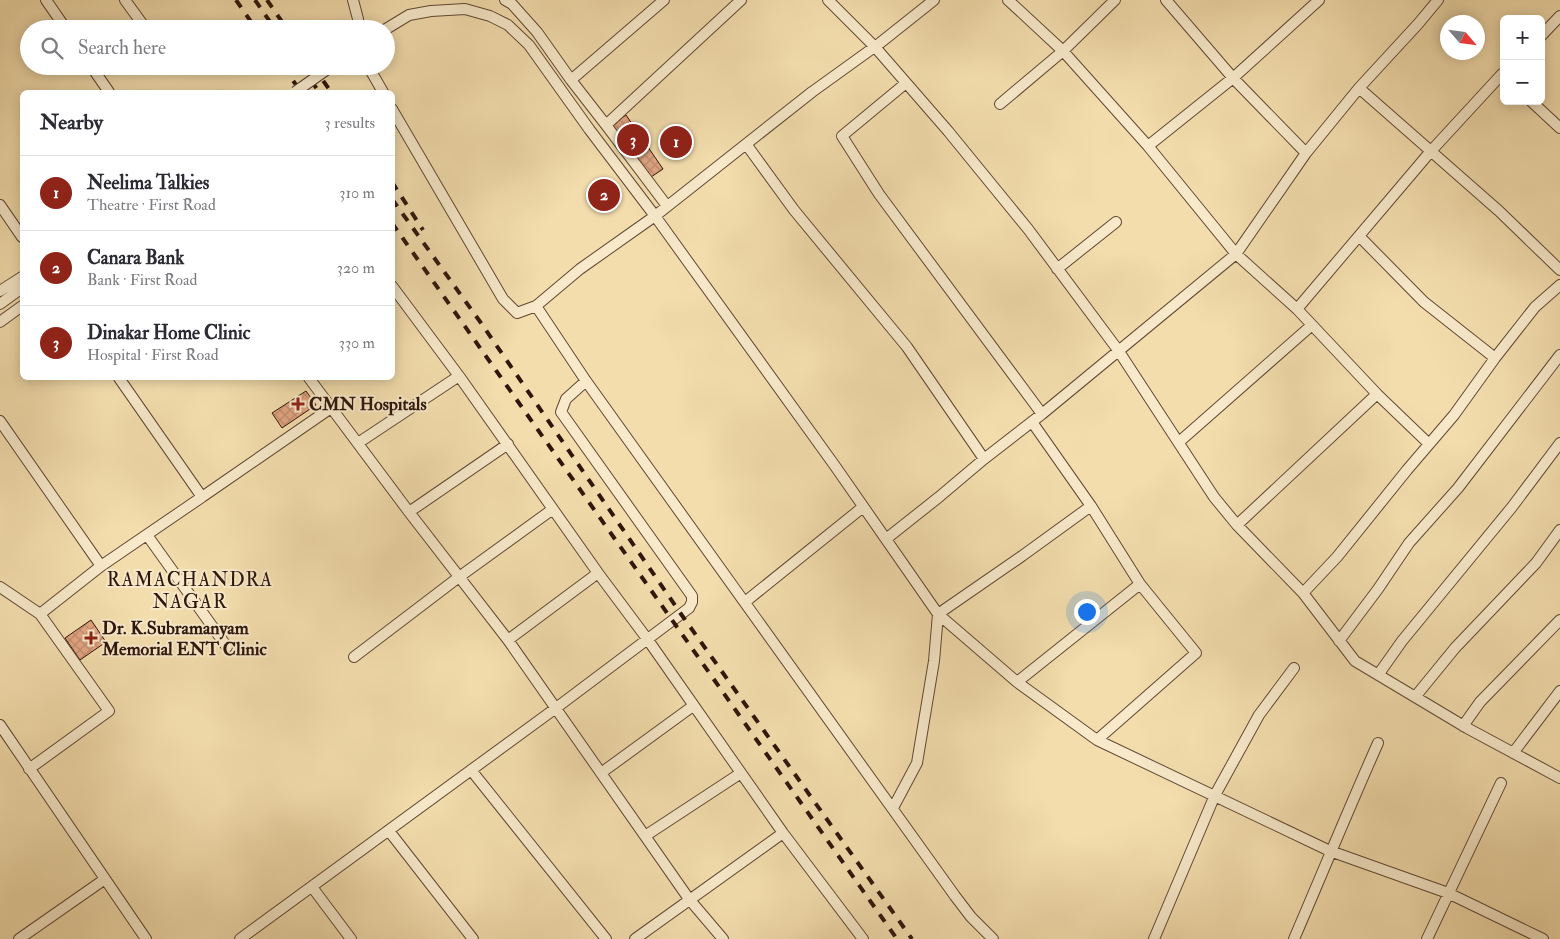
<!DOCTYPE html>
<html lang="en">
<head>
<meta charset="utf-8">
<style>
  :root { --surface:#fff; --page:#f2f2f3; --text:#2b2b33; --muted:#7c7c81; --line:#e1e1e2; --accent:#8f2418 }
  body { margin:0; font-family:"IM FELL Double Pica",serif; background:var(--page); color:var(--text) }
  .controls { position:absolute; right:15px; top:15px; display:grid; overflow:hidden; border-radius:8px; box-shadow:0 2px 12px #0003 }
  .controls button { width:45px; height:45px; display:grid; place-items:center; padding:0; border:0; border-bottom:1px solid var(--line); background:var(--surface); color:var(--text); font:25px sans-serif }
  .compass { position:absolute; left:1440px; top:15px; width:45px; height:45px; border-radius:50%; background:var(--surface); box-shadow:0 2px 12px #0003; rotate:118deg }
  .you { position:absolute; left:1086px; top:611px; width:18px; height:18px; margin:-12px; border:4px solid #fff; border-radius:50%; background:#1a73e8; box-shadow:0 0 0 8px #1a73e833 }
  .badge { display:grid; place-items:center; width:32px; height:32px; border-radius:50%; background:var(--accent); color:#fff; font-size:16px; font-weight:700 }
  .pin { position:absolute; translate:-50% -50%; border:2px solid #fff; box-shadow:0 1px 5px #0006 }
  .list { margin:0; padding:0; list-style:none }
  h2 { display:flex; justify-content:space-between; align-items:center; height:65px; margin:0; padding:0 20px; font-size:21px }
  h2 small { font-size:16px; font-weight:400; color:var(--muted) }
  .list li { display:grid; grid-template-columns:32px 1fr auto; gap:15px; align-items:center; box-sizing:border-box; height:75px; padding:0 20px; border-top:1px solid var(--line) }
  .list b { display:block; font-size:19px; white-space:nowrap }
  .list p { margin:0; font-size:16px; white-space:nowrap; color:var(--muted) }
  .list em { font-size:16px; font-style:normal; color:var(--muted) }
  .icon { flex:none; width:28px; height:28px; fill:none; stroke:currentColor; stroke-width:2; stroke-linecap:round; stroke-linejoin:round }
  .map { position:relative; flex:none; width:1560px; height:939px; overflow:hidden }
  .search { position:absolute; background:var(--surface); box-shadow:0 2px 12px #0003; left:20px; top:20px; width:375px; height:55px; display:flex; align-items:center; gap:12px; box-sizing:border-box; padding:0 18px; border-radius:28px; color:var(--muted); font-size:19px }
  .panel { position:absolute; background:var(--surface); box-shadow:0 2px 12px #0003; left:20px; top:90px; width:375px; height:290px; border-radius:8px }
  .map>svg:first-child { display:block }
  .building { fill:url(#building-cross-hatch); stroke:#2f160c }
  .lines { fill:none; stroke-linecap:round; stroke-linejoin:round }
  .street-casing { stroke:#604834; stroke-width:12 }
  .street { stroke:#f7e9ca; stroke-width:10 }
  .rail { stroke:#2f160c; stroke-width:4; stroke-dasharray:9 9; stroke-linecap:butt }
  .street-bridge-casing { stroke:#604834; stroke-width:12; stroke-linecap:butt }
  .street-bridge { stroke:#f7e9ca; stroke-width:10 }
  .poi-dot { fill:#8f2418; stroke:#f7e9ca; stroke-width:2 }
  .labels { text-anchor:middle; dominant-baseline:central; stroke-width:4; stroke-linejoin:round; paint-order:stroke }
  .poi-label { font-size:18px; font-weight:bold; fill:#2f160c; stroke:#f7e9ca; text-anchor:start }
  .neighbourhood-label { font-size:19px; letter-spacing:1px; fill:#2f160c; stroke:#f7e9ca }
</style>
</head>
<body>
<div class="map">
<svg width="1560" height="939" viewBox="0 0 1560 939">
  <defs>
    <pattern id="building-cross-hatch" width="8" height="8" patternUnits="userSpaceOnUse" patternTransform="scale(1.25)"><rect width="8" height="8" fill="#e1a582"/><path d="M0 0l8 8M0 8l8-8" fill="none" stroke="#c18d6f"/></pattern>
  </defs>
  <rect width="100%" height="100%" fill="#f3ddad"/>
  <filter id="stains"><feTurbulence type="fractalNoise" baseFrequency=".004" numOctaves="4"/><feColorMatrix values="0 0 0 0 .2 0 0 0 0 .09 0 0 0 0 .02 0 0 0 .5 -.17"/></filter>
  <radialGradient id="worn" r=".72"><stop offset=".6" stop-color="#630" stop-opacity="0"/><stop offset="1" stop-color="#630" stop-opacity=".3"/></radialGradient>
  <path class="building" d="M626,115L663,169L648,179L611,125Z
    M306,391L316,405L282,428L272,413Z
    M91,620L106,642L80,660L65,638Z"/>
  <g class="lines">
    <g class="street-casing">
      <path id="street" d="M46,0L66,29
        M125,0L146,29
        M353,0L358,19V29
        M505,0L512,4L537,32L571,80L606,125L667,206
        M828,0L875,47L948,131L1028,229L1118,350L1214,497L1237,525L1303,593L1355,661L1467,728L1560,778
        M1008,0L1063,51L1148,146L1236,254L1297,309L1431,151L1502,74
        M1166,0L1233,78L1306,153
        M386,29L409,15L431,11L465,9L490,16L508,25L529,45L589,129L655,216L835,466L938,614L1017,682L1097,740L1330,851L1448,893L1543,939
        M1541,36L1560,16
        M91,66L109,92
        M174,66L176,69
        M368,66L383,92
        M571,80L664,0
        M906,83L842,136L879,194L1042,414
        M1359,88L1499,211L1560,270
        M1531,101L1560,128
        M1000,104L1063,51L1115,0
        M392,109L503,299L517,313L536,306L580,269L655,216L812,92L880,43L934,0
        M606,125L741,0
        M746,144L794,210L907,347L984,459
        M1148,146L1233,78L1319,0
        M0,205L22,237
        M1359,236L1424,302L1495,358
        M1057,269L1116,222
        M392,286L459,376L598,573L648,640L783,833L863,939
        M0,291L22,277
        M0,304L22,288
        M536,306L586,381L955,896L971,917L993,939
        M1297,309L1377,394L1429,444
        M0,322L22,306
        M119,378L202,497L331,408
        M309,378L409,512L508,640L689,899L723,939
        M0,421L101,566
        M1032,422L1091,506L1140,584L1196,653L1097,740
        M1179,442L1312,325
        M358,443L459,376
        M409,512L508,444
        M1237,525L1377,394
        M147,535L227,647
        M886,539L939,497L984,459L1042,414L1236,254L1306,153L1359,88L1418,24L1438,0
        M0,587L40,614L101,566L202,497
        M1303,593L1337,557L1407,470L1454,415L1495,358L1535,307L1560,285
        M745,602L863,507
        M508,640L598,573
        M1339,641L1378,589L1409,543L1458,488L1560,355
        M354,657L459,577L553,509
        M1378,675L1402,641L1512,507L1560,443
        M1017,682L1140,584
        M1415,697L1455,648L1536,563L1560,530
        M0,725L146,939
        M1463,726L1480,702L1560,620
        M1513,753L1560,691
        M29,769L109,711L40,614
        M471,770L606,939
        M601,773L693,706
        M893,808L917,763L934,661L938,614L1022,556L1091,506
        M389,831L473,939
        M645,836L741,773
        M312,887L351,939
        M19,939L105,879
        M240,939L556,708L689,608L692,602V596L561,412L566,399L586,381
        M635,939L783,833
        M1154,939L1215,795L1259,715L1294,668
        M1294,939C1322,874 1349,808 1378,743
        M1427,939L1501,783"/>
    </g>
    <use href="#street" class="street"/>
    <path class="rail" d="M236,0L256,29
      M255,0L275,29
      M267,0L287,29
      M283,66L301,92
      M301,66L319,92
      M313,66L331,92
      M392,182L423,230
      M392,199L481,323L681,614L912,939
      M392,223L897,939"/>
    <g class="street-bridge-casing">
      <path id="street-bridge" d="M295,92L332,66"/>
    </g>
    <use href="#street-bridge" class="street-bridge"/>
  </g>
  <g class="poi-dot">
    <path d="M295.5 396.5h5v5h5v5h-5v5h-5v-5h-5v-5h5z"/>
    <path d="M88.5 630.5h5v5h5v5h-5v5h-5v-5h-5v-5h5z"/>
  </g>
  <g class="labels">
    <g class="poi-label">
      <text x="309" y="404">CMN Hospitals</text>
      <text x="102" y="628">Dr. K.Subramanyam<tspan x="102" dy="21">Memorial ENT Clinic</tspan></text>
    </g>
    <g class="neighbourhood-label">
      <text x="190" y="580">RAMACHANDRA<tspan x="190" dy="22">NAGAR</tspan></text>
    </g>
  </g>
  <rect width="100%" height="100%" filter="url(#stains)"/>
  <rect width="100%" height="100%" fill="url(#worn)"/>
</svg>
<div class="controls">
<button>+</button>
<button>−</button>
</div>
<svg class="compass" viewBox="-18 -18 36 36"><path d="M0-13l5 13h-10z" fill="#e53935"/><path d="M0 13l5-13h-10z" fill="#7c7c81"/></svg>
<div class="you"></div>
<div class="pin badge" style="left:676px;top:142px">1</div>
<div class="pin badge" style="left:604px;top:195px">2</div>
<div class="pin badge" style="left:633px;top:140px">3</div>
<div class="search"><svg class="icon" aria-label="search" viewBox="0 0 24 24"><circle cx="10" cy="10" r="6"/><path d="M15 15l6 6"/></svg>Search here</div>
<section class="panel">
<h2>Nearby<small>3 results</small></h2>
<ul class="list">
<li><span class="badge">1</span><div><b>Neelima Talkies</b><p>Theatre · First Road</p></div><em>310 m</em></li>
<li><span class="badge">2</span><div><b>Canara Bank</b><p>Bank · First Road</p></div><em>320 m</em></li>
<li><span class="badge">3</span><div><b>Dinakar Home Clinic</b><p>Hospital · First Road</p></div><em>330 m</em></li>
</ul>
</section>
</div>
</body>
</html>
